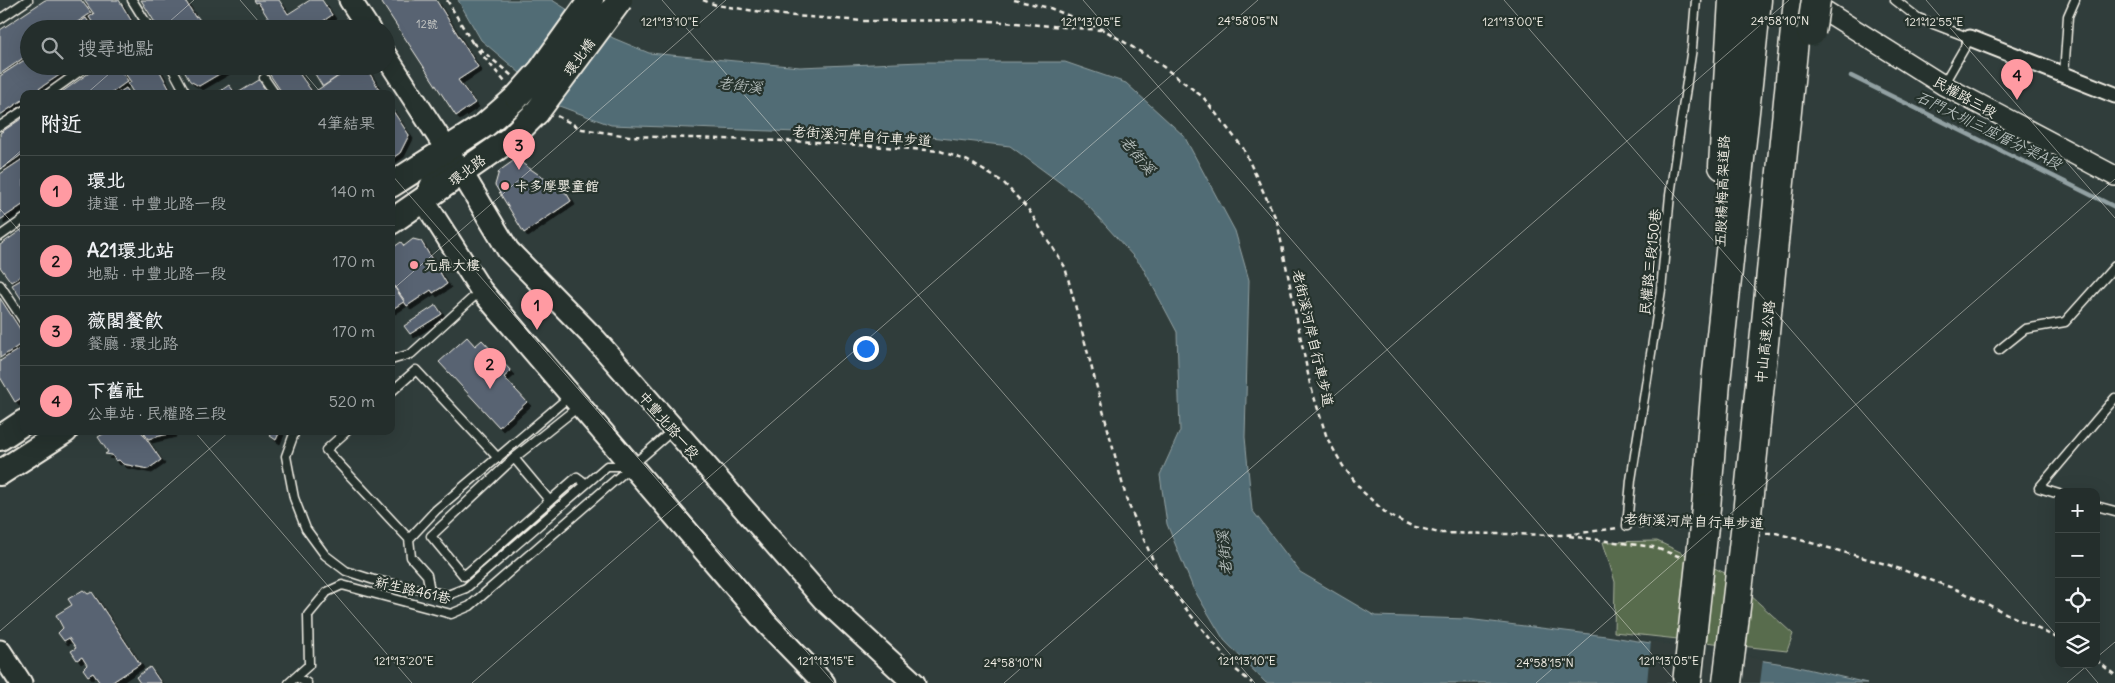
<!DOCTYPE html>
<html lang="zh-TW">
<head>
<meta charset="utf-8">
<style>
  :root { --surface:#242e2c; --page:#303a38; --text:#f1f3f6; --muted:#a3a8a9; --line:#414a48; --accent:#ff9aa2 }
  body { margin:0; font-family:Delius,"LXGW WenKai TC",sans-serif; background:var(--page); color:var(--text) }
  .controls { position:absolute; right:15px; bottom:15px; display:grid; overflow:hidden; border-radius:10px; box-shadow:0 5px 20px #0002 }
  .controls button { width:45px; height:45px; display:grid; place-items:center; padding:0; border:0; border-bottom:1px solid var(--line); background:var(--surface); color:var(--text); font:25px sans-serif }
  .you { position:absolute; left:865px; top:348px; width:18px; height:18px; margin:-12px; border:4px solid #fff; border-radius:50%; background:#1a73e8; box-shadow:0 0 0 8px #1a73e833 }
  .badge { display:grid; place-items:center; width:32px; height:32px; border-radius:50%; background:var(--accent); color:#111; font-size:16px; font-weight:700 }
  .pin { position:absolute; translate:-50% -41px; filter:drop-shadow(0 1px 2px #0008) }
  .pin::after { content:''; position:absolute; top:26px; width:18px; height:15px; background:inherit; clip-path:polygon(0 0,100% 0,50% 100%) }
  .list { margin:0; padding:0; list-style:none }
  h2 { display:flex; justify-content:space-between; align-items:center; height:65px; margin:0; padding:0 20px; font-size:21px }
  h2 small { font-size:16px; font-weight:400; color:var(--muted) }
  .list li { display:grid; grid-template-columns:32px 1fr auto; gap:15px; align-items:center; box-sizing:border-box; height:70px; padding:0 20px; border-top:1px solid var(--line) }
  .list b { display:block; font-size:19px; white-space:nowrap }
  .list p { margin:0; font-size:16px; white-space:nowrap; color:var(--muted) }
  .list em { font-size:16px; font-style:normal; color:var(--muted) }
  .icon { flex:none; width:28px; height:28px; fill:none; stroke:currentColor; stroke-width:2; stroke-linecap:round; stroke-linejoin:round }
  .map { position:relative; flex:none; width:2115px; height:683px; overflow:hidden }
  .search { position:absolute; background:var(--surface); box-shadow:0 5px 20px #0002; left:20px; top:20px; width:375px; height:55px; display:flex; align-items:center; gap:12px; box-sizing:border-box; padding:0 18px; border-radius:28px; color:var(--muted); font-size:19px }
  .panel { position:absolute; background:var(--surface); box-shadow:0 5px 20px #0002; left:20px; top:90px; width:375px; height:345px; border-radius:10px }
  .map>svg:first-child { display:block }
  .green { fill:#596c4e; stroke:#a6ae9b }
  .water { fill:#516c75; stroke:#92a1a3 }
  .pier { fill:#303d3b }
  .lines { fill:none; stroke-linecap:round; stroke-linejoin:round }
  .stream { stroke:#92a1a3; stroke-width:4.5 }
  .building { fill:#596472; stroke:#f4f1e8; filter:url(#shadow) }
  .service-casing { stroke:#f4f1e8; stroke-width:11 }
  .minor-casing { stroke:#f4f1e8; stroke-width:19 }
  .tertiary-casing { stroke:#f4f1e8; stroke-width:22 }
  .secondary-casing { stroke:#f4f1e8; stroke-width:25 }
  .primary-casing { stroke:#f4f1e8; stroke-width:28 }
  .motorway-casing { stroke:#f4f1e8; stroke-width:31 }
  .path { stroke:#f4f1e8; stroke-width:2.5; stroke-dasharray:5 4; stroke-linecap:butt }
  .service { stroke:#26332d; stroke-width:8 }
  .minor { stroke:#26332d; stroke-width:15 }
  .tertiary { stroke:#26332d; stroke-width:19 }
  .secondary { stroke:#26332d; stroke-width:21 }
  .primary { stroke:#26332d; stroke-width:24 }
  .motorway { stroke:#26332d; stroke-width:28 }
  .primary-bridge-casing { stroke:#f4f1e8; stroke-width:28; stroke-linecap:butt }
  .motorway-bridge-casing { stroke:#f4f1e8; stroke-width:31; stroke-linecap:butt }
  .primary-bridge { stroke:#26332d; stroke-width:24 }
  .motorway-bridge { stroke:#26332d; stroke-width:28 }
  .ticks { fill:none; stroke:#f4f1e8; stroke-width:1; stroke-opacity:0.45 }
  .poi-dot { fill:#ff9aa2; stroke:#26332d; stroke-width:2 }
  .labels { text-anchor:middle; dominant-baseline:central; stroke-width:4.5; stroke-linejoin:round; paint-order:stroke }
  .number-label { font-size:11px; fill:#cdceca }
  .street-label { font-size:14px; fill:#f4f1e8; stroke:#26332d }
  .poi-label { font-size:14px; fill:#f4f1e8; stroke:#26332d; text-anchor:start }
  .water-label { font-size:15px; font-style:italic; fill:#b3bcba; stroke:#26332d }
  .ticks-label { font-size:12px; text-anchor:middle; fill:#f4f1e8; stroke:#26332d; stroke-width:4.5; stroke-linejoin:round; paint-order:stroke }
</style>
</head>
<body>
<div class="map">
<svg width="2115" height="683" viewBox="0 0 2115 683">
  <defs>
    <filter id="shadow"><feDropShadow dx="4" dy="4" stdDeviation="0" flood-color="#0009"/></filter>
  </defs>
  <rect width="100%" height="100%" fill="#303d3b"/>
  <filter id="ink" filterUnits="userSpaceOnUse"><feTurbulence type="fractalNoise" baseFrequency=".02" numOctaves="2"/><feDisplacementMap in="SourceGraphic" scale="10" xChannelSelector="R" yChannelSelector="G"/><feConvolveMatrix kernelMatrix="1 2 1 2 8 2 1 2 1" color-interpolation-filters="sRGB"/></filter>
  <g filter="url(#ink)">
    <path class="green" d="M1657,541L1727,574L1793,634L1787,651L1614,632L1615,582L1603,542Z"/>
    <path class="water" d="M458,0H552L613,38L649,53L800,67L921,62H1065L1126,83L1184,136L1235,231L1249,280L1245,437L1252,510L1300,572L1375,616L1467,619L1606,636L1790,665L1867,683H1266L1224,640L1193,588L1167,524L1160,475L1180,431L1177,332L1142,266L1081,198L1010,146L931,137L611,125L559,106L481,40Z"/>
    <path class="pier" d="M1651,641L1763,659L1760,683H1647Z"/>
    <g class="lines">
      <path class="stream" d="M1851,76L2115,207"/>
    </g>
    <path class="building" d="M45,0H81L91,13L67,29H29V54L0,74V30Z
      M84,0H119L135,27L131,29H97L89,17L94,14Z
      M141,0H185L195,17L197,16L203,25L199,27L200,29H159Z
      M254,0H279L288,14L310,0H322L332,15L312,29H275L258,2L256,3Z
      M380,0H436L478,67L458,80L475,103L456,116Z
      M86,18L93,29H70Z
      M325,21L330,29H312Z
      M29,57V66H73L31,94H24V99L0,115V76Z
      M99,66H117L128,81L110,94H59Z
      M120,66H157L172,94H134L128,84L131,82Z
      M181,66H223L226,70L199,86L190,81Z
      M277,66H297L296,69L313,93L353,66H365L382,94H283L268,72Z
      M310,66H353L323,87Z
      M259,80L268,94H236Z
      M229,85L236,94H216Z
      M126,88L130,94H117Z
      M391,108L409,135L400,153L391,159Z
      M24,117V153L0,170V133Z
      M24,158V204L0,220V174Z
      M516,159L567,194L571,201L524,233L495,185L499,171Z
      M24,228V274L11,282L0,267V245Z
      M413,239L421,241L447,284L433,293L431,290L407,306L391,282V249L401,242L404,246Z
      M24,278V303L12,285Z
      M391,282L405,301L391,310Z
      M0,298L24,335V342L0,358Z
      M436,305L442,314L410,334L404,326Z
      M467,337L475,346L482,340L511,371L504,377L527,402L499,427L439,362Z
      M24,346V396L15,402L0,377V361Z
      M108,431H141L161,460L148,469L123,464L119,460L116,461L112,455L105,454L108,452L98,437Z
      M143,431H171L172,433L148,439Z
      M272,431H280L276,440L270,436Z
      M83,590L88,594L92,592L140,664L111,683H100L93,673L88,676L83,669L87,665L82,657L77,660L71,651L76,648L69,638L64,641L58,633L63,628L56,615L72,605L68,599Z
      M150,667L161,683H140L136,677Z"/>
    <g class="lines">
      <g class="service-casing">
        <path id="service" d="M132,0L150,29
          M1895,0L1918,18L1970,38L1943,85
          M0,19L28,0
          M138,29L146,23
          M171,66L186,94
          M2064,75L2068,16L2075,0
          M264,78L275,94
          M48,94L87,66
          M0,126L24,110
          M0,236L24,219
          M0,285L24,321
          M1999,350L2025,329L2065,322L2115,266
          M391,360L411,354L479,292
          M391,392L416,370L498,458
          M578,407L514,458L431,536L464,576L577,477L585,483
          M295,431L286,456L294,498L306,529L325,555L346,571L374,580L448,595L466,588L607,466H626
          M347,431L326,450L409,539
          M514,458L549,500
          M2059,494L2039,488L2115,398
          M2096,506L2115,511
          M1627,526L1631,480L1661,290L1670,195L1692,48L1696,0
          M430,591L427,575L411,557L409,539L436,510L570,396
          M298,678L307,683
          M289,683L309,665L308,615L327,592L342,585L451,614L470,606L673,430"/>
      </g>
      <g class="minor-casing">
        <path id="minor" d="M1970,38L2115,95"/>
      </g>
      <g class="tertiary-casing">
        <path id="tertiary" d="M1808,0L1943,85L2115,176"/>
      </g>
      <g class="secondary-casing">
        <path id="secondary" d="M350,0L369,29
          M386,56L462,173L508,250L595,339L823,599L914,683
          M447,150L424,201L481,290L767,624L824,683
          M0,651L21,683"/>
      </g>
      <g class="primary-casing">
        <path id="primary" d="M391,185L485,125L517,97
          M391,222L510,139L537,112
          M0,438L24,422
          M0,473L65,431"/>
      </g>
      <g class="motorway-casing">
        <path id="motorway" d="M1723,166L1733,0
          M1706,508L1716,382L1757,0
          M1747,514L1798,0"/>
      </g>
      <path class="path" d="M447,0L473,44
        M703,0L716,5L781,15L863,21L978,20L1101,30
        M1014,0L1050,8L1106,31L1157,62L1203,97L1243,148L1277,221L1310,384L1327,438L1343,466L1362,491L1388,515L1412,526L1439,533L1565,535L1618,528
        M473,43L512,76
        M478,50L505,82
        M557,116L582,129L629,136L817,142L940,151L968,161L1003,182L1028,209L1065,267L1127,501L1156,567L1189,613L1235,669L1252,683
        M1638,527L1683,528
        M1766,533H1776L1889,565L1958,590L2059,639
        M1569,536L1653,547L1681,557
        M2096,660L2115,675"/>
      <use href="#service" class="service"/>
      <use href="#minor" class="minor"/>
      <use href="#tertiary" class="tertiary"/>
      <use href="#secondary" class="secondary"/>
      <use href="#primary" class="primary"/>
      <use href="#motorway" class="motorway"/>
      <g class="primary-bridge-casing">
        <path id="primary-bridge" d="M517,97L541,70L591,0
          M537,112L620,0"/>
      </g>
      <g class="motorway-bridge-casing">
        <path id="motorway-bridge" d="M1811,32L1816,0
          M1687,683L1706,508
          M1727,683L1747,514"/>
      </g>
      <use href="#primary-bridge" class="primary-bridge"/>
      <use href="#motorway-bridge" class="motorway-bridge"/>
    </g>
  </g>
  <path class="ticks" d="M240,0L265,29M662,0L1255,683M1083,0L1677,683M1504,0L2059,638M1926,0L2115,218M161,29L194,0M298,66L322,94M86,94L118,66M0,169L24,148M391,174L834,683M0,209L24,236M391,291L726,0M194,431L412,683M0,631L230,431M2096,658L2115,642M2082,664L2098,683M472,683L1258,0M1004,683L1789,0M1536,683L2115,179M2067,683L2089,664"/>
  <g class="poi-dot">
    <circle cx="505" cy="186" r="5"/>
    <circle cx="414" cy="265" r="5"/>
  </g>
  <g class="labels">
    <g class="number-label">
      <text x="427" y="24">12號</text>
    </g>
    <g class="street-label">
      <text transform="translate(579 57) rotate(-54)">環北橋</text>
      <text transform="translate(1965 97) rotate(29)">民權路三段</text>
      <text transform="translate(862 136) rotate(4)">老街溪河岸自行車步道</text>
      <text transform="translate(467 170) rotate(-36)">環北路</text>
      <text transform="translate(1722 191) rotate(-88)">五股楊梅高架道路</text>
      <text transform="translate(1650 262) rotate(-84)">民權路三段150巷</text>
      <text transform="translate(1313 338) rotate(77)">老街溪河岸自行車步道</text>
      <text transform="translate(1765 342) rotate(-84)">中山高速公路</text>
      <text transform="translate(669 425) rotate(49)">中豐北路一段</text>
      <text transform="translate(1694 521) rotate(2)">老街溪河岸自行車步道</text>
      <text transform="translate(413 590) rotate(13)">新生路461巷</text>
    </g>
    <g class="poi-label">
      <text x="515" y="186">卡多摩嬰童館</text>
      <text x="424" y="265">元鼎大樓</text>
    </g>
    <g class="water-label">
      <text transform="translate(740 85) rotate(7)">老街溪</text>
      <text transform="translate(1989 130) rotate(26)">石門大圳三座厝分渠A段</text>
      <text transform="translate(1138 155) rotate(50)">老街溪</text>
      <text transform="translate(1224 553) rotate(-95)">老街溪</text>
    </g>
  </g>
  <g class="ticks-label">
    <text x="1248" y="25">24°58'05"N</text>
    <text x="1780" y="25">24°58'10"N</text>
    <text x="670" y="26">121°13'10"E</text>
    <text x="1091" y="26">121°13'05"E</text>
    <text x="1513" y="26">121°13'00"E</text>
    <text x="1934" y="26">121°12'55"E</text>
    <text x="404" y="665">121°13'20"E</text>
    <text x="826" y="665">121°13'15"E</text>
    <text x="1247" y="665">121°13'10"E</text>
    <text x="1669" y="665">121°13'05"E</text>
    <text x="1013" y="667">24°58'10"N</text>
    <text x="1545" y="667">24°58'15"N</text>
  </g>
</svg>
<div class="controls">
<button>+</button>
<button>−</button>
<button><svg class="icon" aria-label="locate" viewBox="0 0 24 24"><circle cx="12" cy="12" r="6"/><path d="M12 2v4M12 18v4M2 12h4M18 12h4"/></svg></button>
<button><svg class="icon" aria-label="layers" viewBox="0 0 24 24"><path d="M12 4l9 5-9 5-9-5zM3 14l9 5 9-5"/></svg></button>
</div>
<div class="you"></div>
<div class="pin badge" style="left:537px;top:330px">1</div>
<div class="pin badge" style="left:490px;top:389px">2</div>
<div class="pin badge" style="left:519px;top:170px">3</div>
<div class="pin badge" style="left:2017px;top:100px">4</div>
<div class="search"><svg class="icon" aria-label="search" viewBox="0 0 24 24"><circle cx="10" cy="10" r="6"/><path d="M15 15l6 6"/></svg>搜尋地點</div>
<section class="panel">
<h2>附近<small>4筆結果</small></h2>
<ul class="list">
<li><span class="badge">1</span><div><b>環北</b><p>捷運 · 中豐北路一段</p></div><em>140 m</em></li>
<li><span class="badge">2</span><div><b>A21環北站</b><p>地點 · 中豐北路一段</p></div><em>170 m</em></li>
<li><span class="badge">3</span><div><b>薇閣餐飲</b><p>餐廳 · 環北路</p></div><em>170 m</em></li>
<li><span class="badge">4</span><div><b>下舊社</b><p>公車站 · 民權路三段</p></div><em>520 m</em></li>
</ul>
</section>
</div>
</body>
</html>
